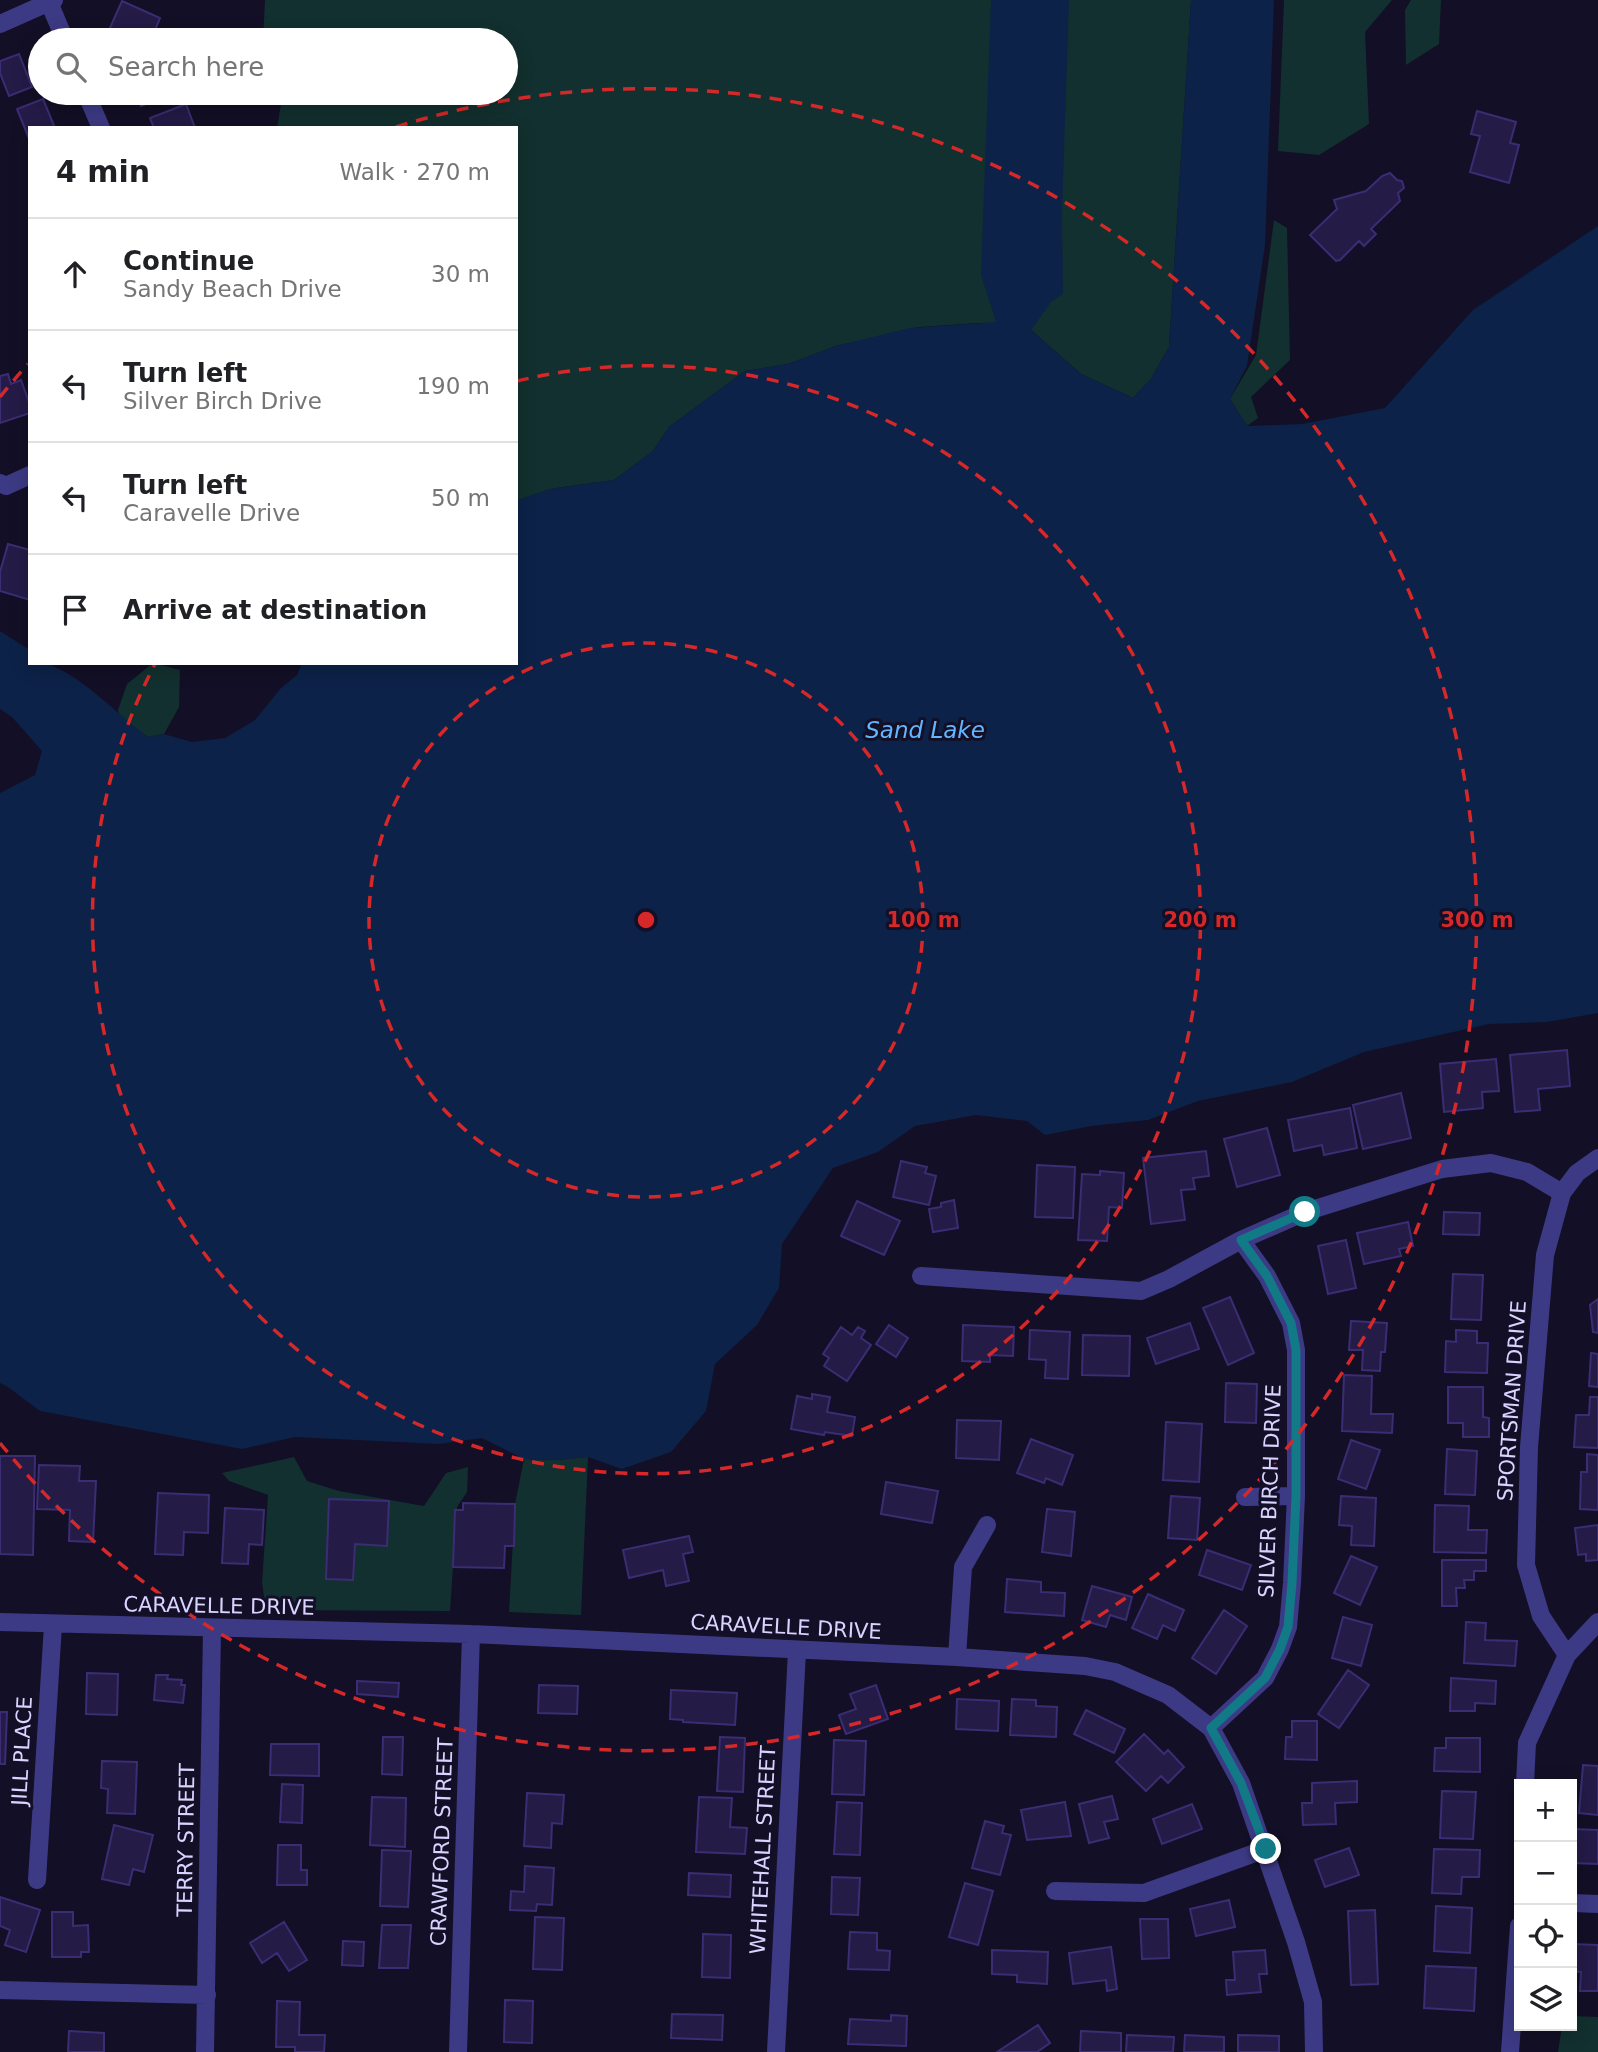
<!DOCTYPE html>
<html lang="en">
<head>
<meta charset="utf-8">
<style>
  :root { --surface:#fff; --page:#f2f2f2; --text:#202124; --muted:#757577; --line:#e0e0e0 }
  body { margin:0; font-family:"DejaVu Sans",sans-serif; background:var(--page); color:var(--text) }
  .controls { position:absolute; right:21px; bottom:21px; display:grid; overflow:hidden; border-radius:0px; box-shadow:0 4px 18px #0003 }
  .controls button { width:63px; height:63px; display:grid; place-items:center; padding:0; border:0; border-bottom:2px solid var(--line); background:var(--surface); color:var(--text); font:35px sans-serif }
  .stop { position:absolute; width:21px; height:21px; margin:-16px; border:5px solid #127987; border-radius:50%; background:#fff }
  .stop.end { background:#127987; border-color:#fff; box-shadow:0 2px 7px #0008 }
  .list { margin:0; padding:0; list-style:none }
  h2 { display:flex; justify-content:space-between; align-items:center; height:91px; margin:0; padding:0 28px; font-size:30px }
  h2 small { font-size:23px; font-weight:400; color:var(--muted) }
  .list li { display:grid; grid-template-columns:46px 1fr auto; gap:21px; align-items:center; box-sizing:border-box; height:112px; padding:0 28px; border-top:2px solid var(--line) }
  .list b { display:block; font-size:26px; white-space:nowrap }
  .list p { margin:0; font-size:23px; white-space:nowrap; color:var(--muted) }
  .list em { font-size:23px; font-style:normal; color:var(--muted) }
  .icon { flex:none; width:38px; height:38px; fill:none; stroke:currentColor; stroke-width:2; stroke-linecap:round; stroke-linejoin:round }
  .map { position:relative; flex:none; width:1598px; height:2052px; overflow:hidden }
  .search { position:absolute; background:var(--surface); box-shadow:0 4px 18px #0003; left:28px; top:28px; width:490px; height:77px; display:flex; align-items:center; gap:18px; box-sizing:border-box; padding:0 24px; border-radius:38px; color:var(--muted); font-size:26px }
  .panel { position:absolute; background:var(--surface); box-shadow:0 4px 18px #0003; left:28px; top:126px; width:490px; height:539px; border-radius:0px }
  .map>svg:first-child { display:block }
  .green { fill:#12302f }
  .water { fill:#0c2248 }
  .building { fill:#241b47; stroke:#3b2d73; stroke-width:2 }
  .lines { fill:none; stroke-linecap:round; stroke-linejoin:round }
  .minor { stroke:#3d3a85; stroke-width:18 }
  .route { stroke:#127987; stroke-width:9 }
  .ring { fill:none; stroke:#d62828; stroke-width:3.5; stroke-dasharray:12 9 }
  .labels { text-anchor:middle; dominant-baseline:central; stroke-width:6; stroke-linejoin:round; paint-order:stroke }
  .street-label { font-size:21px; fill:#d9d4ff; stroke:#130f26 }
  .water-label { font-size:23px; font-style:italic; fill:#62b6ff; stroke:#130f26 }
  .centre { fill:#d62828; stroke:#130f26; stroke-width:3.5 }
  .ring-label { font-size:21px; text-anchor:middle; font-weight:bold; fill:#d62828; stroke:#130f26; stroke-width:6; stroke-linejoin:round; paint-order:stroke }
</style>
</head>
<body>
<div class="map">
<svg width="1598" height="2052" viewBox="0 0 1598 2052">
  <rect width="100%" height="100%" fill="#130f26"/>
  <path class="green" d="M265,0H1191L1169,347L1151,379L1133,398L1081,374L1031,330L980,323L919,327L836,346L788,364L745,371L669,427L653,451L614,480L550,489L516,501V128H277L281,104L276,93H506V40H263Z
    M1284,0H1392L1365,32L1369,124L1319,155L1278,151Z
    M1411,0H1441L1439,44L1406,65L1405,10Z
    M1274,220L1287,228L1290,360L1251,397L1258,418L1247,426L1230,399L1256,355Z
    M153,663L180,670L179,707L164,734L148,737L120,717L118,710L127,684Z
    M294,1457L307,1481L339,1491L424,1506L446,1473L468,1467L467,1492L457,1507L450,1611L266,1610L262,1583L268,1495L229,1481L222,1473Z
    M588,1457L581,1615L509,1612L515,1504L524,1459L555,1460Z
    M1572,2016L1598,2017V2052H1558L1562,2026H1572Z"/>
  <path class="water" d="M991,0H1069L1062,211L1063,294L1051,302L1031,330L1081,374L1133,398L1151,379L1169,347L1191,0H1274L1265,245L1247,366L1230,399L1247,426L1302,424L1385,408L1473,310L1598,226V1013L1547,1022L1489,1024L1364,1052L1292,1082L1198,1101L1148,1120L1091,1126L1045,1135L1027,1121L976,1115L915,1126L878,1152L833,1168L782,1244L779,1288L757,1325L715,1364L706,1411L671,1452L622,1469L588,1457L555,1460L524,1459L482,1438L439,1444L295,1437L242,1449L40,1411L8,1387L0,1383V793L35,775L42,751L12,717L0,709V631L30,650V663C37,663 45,662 51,665C88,681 116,714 148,737L164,734L192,742L225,738L255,720L281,688L297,675L302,663H516V501L550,489L614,480L653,451L669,427L745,371L788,364L836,346L910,328L996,322L981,275Z"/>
  <path class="building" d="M122,1L160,18L151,40H133L109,30Z
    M19,54L32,87L9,96L0,73V61Z
    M136,93H175L141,106Z
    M43,99L55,128H30V141L17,109Z
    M186,104L195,128H154L150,118Z
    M1477,111L1516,122L1510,143L1519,145L1509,183L1470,172L1480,136L1471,134Z
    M1390,173L1397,180L1402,181L1404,188L1398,193L1400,201L1371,229L1376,234L1364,246L1359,241L1340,260L1336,261L1310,235L1337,209L1334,200L1366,191L1382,176Z
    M8,374L11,384L21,380L30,405V413L0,423V376Z
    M8,544L30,550V600L0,591V572Z
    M1567,1050L1570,1086L1538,1089L1540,1110L1515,1112L1510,1055Z
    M1496,1059L1499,1091L1482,1092L1483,1108L1444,1112L1440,1064Z
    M1401,1093L1411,1138L1363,1149L1353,1105Z
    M1350,1108L1357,1148L1324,1155L1322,1145L1294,1151L1288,1120Z
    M1267,1128L1280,1175L1237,1187L1224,1139Z
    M1206,1151L1209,1176L1193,1178L1195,1189L1181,1190L1185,1220L1151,1224L1143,1158Z
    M901,1161L927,1167L925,1173L936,1176L929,1205L893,1197Z
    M1037,1165L1075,1167L1073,1218L1035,1217Z
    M1100,1171L1124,1173L1122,1208L1109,1207L1107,1241L1078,1240L1082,1174L1100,1175Z
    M954,1200L958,1228L933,1232L929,1209L941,1207V1203Z
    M857,1201L900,1221L884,1255L841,1236Z
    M1444,1212L1480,1213L1479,1235L1443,1234Z
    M1408,1222L1413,1246L1399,1249L1401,1256L1364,1264L1357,1233Z
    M1346,1240L1356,1288L1328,1294L1318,1246Z
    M1453,1274L1483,1275L1481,1320L1451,1319Z
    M1230,1297L1254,1353L1228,1365L1203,1308Z
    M1598,1299V1333L1593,1332L1590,1305Z
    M1351,1321L1387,1323L1385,1352H1381L1380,1371L1362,1370L1363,1350H1349Z
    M1190,1323L1199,1349L1156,1364L1147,1338Z
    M889,1325L908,1338L896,1357L876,1344Z
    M963,1325L1014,1327L1013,1356L990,1355V1362L962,1361Z
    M841,1327L852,1335L858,1327L865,1331L861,1338L871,1345L847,1381L824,1366L829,1358L823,1354Z
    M1030,1330L1070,1332L1068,1379L1045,1378L1046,1360L1029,1359Z
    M1456,1330L1477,1331V1343H1488L1487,1373L1445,1372L1446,1341L1456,1342Z
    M1083,1335L1130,1336L1129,1376L1082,1375Z
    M1591,1353L1598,1354V1387L1589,1386Z
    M1344,1375L1372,1376L1371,1414H1393L1392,1433L1342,1431Z
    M1226,1383L1257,1384L1256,1423L1225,1422Z
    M1448,1387H1483V1417L1489,1418V1437H1463V1423H1448Z
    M812,1394L830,1397L827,1412L855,1417L852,1436L825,1432L824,1435L791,1429L797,1396L812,1399Z
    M1590,1397H1598V1448L1574,1447L1576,1415H1589Z
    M957,1420L1001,1421L999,1460L956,1458Z
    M1166,1422L1202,1424L1199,1482L1163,1480Z
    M1031,1439L1073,1455L1062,1485L1046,1478L1044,1483L1017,1473Z
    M1351,1440L1380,1450L1366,1489L1338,1479Z
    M1447,1449L1477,1451L1475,1495L1445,1494Z
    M1587,1454L1598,1455V1510L1580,1509L1581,1472H1587Z
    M0,1456H35L33,1555L0,1554Z
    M39,1465L80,1466L79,1481H96L93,1542L69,1541L70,1510L37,1509Z
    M886,1482L938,1491L932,1523L881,1514Z
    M158,1493L209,1495L208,1533L184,1532L183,1555L155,1554Z
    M1171,1496L1200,1498L1197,1540L1168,1538Z
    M1341,1496L1376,1498L1374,1546L1351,1545L1352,1526L1339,1525Z
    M329,1499L389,1501L387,1546L355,1544L353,1580L326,1579Z
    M463,1503L515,1504L514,1546H505L504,1568L453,1567L455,1510H463Z
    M1435,1505L1469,1506L1468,1530H1487L1486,1553L1434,1552Z
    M225,1508L264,1510L262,1545L249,1544L248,1564L222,1563Z
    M1047,1509L1075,1512L1071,1556L1042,1552Z
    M1598,1525V1560L1586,1561V1554L1578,1555L1575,1528Z
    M689,1536L693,1552L683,1554L689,1581L666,1586L663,1570L629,1578L623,1550Z
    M1207,1550L1251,1565L1242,1590L1199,1575Z
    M1351,1556L1377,1567L1360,1605L1334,1593Z
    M1442,1560H1486V1571H1474V1580H1464L1465,1588H1456L1457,1606H1442Z
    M1007,1579L1041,1582V1592L1065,1593L1064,1616L1005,1612Z
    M1092,1586L1132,1597L1126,1620L1110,1615L1106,1627L1082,1620Z
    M1148,1594L1184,1610L1175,1631L1163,1625L1157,1639L1132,1628Z
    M1224,1610L1247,1626L1216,1674L1192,1658Z
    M1343,1617L1372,1625L1361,1666L1332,1658Z
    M1466,1622L1486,1623L1485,1640L1517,1641L1515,1666L1464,1663Z
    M1348,1670L1369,1685L1339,1728L1318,1714Z
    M87,1673L118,1674L117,1715L86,1714Z
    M156,1675H168L167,1679L182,1680L181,1685H185L183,1703L154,1700Z
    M1451,1678L1496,1681L1495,1704L1475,1703V1711H1450Z
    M357,1681L399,1683L398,1697L357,1694Z
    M539,1685L578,1686L577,1714L538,1713Z
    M876,1685L888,1719L846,1734L839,1715L856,1709L850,1694Z
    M671,1690L737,1693L735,1725L683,1722V1720L670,1719Z
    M957,1699L999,1701L998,1731L956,1729Z
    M1012,1699L1036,1700V1706L1057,1707L1056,1737L1010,1735Z
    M1086,1710L1125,1729L1114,1753L1074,1734Z
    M0,1712H7L5,1764H0Z
    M1292,1721H1317V1760L1285,1759L1286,1737H1292Z
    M1144,1734L1164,1754L1168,1750L1184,1767L1168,1783L1161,1776L1146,1791L1116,1762Z
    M383,1737H403L402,1775L382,1774Z
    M720,1737L745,1738L743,1792L717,1791Z
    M1446,1738H1480V1772L1434,1771L1435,1748H1446Z
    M834,1740L866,1741L864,1795L832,1794Z
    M271,1744H319V1776L270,1775Z
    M102,1761L137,1762L135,1814L107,1813L108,1789L101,1788Z
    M1583,1765L1598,1766V1815L1579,1813Z
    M1357,1781V1802L1335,1803L1336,1824L1303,1825L1302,1803H1312V1783Z
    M282,1784L303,1785L302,1823L280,1822Z
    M1442,1791L1476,1792L1473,1839L1440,1838Z
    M527,1793L564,1795L562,1824L552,1823L551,1848L524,1846Z
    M1112,1796L1118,1819L1104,1822L1109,1838L1089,1843L1079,1804Z
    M372,1797L406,1798L405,1847L370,1845Z
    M699,1797L732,1798L730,1827L747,1828L745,1854L696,1852Z
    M837,1802L862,1803L860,1855L834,1854Z
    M1065,1802L1071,1836L1027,1840L1021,1810Z
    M1192,1804L1202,1829L1162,1844L1153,1819Z
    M985,1821L1004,1826L1002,1833L1011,1835L1000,1875L972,1868Z
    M114,1825L153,1835L144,1872L133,1869L129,1885L102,1879Z
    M1573,1829L1598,1830V1864L1572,1863Z
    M278,1845H301V1870H307V1885H277Z
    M1349,1848L1359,1875L1325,1887L1315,1860Z
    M1434,1849L1480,1850L1479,1877H1462L1461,1894L1432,1893Z
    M382,1850L411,1851L408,1907L380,1906Z
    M525,1866L554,1868L552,1905L537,1904L536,1911L510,1910L511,1891L524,1892Z
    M689,1873L731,1875L730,1897L688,1895Z
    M832,1877L860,1878L858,1915L831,1914Z
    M965,1883L993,1891L978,1945L949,1937Z
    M0,1897L40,1910L26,1952L5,1945L10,1930L0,1926Z
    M1229,1900L1235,1927L1196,1936L1190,1909Z
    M1436,1906L1472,1908L1470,1953L1434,1951Z
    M1375,1910L1378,1984L1351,1985L1348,1911Z
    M52,1912H73V1926L88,1925L89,1952H81V1957H52Z
    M535,1917L564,1918L562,1970L533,1969Z
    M1140,1919H1168L1169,1958L1142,1959Z
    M284,1922L307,1960L289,1971L277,1953L262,1963L250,1943Z
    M382,1925H411L408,1968H379Z
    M850,1932L877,1933V1950L890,1951L889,1970L848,1969Z
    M703,1934L731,1935L730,1978L702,1977Z
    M343,1941L364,1942L363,1966L342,1965Z
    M1572,1944L1598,1945V1991H1580L1581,1972L1572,1971Z
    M1111,1947L1117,1989L1107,1991L1106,1980L1073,1984L1069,1953Z
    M992,1950L1048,1952L1047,1984L1017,1982V1975L992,1974Z
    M1265,1950L1267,1974H1259L1261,1992L1227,1995L1226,1980H1235L1233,1952Z
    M1426,1966L1476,1968L1474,2011L1424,2008Z
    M505,2000L533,2001L532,2043L504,2042Z
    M277,2001L300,2002L299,2035H325L324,2052H295V2047H276Z
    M672,2014L723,2015L722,2040L671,2038Z
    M891,2015L907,2016L906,2046L848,2044L850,2019L891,2021Z
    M1038,2025L1050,2043L1037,2052H997Z
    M69,2031L104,2033V2052H68Z
    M1081,2031L1121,2033V2052H1080Z
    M1127,2035L1174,2037L1173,2052H1126Z
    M1185,2035L1224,2037V2052H1184Z
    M1238,2035L1279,2036V2052H1238Z"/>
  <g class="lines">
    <path class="minor" d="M48,0L65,40
      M0,24L54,0
      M86,93L101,128
      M0,483L6,486L30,475
      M921,1276L1141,1291L1169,1279L1241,1240L1305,1212L1442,1169L1491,1163L1527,1172L1562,1193
      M1245,1497L1296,1496
      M0,1622L471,1634L957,1657L1085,1666L1115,1672L1168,1695L1211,1728L1241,1783L1296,1942L1313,2002L1314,2052
      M1567,1655L1541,1616L1526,1565L1529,1447L1545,1255L1562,1193L1577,1173L1598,1158
      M957,1657L963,1567L987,1525
      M1211,1728L1265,1678L1280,1649L1288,1627L1292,1583L1296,1496V1350L1291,1323L1267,1276L1241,1240
      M1525,1784L1527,1743L1567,1655L1598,1622
      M37,1880L53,1625
      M1055,1891L1144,1893L1266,1849
      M1572,1903L1598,1904
      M0,1990L207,1995
      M205,2052L212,1629
      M458,2052L471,1634
      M776,2052L797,1651
      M1510,2052L1519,1926"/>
  </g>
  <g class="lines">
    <path class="route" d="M1266,1849L1241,1783L1211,1728L1265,1678L1280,1649L1288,1627L1292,1583L1296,1496V1350L1291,1323L1267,1276L1241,1240L1305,1212"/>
  </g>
  <g class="ring">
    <circle cx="646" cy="920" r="277"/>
    <path d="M517 381A554 554 0 1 1 155 664"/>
    <path d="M0 397A831 831 0 0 1 28 364M396 127A831 831 0 1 1 0 1443"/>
  </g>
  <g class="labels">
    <g class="street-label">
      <text transform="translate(1512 1401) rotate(-86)">SPORTSMAN DRIVE</text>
      <text transform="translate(1270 1491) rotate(-88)">SILVER BIRCH DRIVE</text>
      <text transform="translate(219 1606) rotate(1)">CARAVELLE DRIVE</text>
      <text transform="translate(786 1627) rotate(3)">CARAVELLE DRIVE</text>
      <text transform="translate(22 1751) rotate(-87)">JILL PLACE</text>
      <text transform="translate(186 1840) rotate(-89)">TERRY STREET</text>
      <text transform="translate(442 1842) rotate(-88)">CRAWFORD STREET</text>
      <text transform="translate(763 1850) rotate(-87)">WHITEHALL STREET</text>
    </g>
    <g class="water-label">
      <text x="925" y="730">Sand Lake</text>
    </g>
  </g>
  <circle cx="646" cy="920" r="10" class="centre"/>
  <g class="ring-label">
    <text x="923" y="927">100 m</text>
    <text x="1200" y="927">200 m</text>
    <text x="1477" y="927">300 m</text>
  </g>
</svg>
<div class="controls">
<button>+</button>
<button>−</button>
<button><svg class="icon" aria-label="locate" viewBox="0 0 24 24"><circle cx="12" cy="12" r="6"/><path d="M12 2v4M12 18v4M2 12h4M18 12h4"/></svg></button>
<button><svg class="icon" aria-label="layers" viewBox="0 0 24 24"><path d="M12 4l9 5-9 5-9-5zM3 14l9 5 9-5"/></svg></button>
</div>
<div class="stop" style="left:1305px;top:1212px"></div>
<div class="stop end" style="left:1266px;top:1849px"></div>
<div class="search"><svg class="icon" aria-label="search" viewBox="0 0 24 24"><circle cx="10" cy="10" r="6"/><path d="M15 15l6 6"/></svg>Search here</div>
<section class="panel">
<h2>4 min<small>Walk · 270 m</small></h2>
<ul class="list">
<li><svg class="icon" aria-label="ahead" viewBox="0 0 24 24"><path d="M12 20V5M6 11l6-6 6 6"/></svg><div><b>Continue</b><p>Sandy Beach Drive</p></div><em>30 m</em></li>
<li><svg class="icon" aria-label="left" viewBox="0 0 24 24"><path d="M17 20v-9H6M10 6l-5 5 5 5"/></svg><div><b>Turn left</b><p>Silver Birch Drive</p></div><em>190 m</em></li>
<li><svg class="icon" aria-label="left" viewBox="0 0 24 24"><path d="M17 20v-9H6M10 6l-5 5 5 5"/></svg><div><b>Turn left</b><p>Caravelle Drive</p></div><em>50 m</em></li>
<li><svg class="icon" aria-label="arrive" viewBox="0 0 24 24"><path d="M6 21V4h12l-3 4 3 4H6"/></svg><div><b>Arrive at destination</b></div></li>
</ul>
</section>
</div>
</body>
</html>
